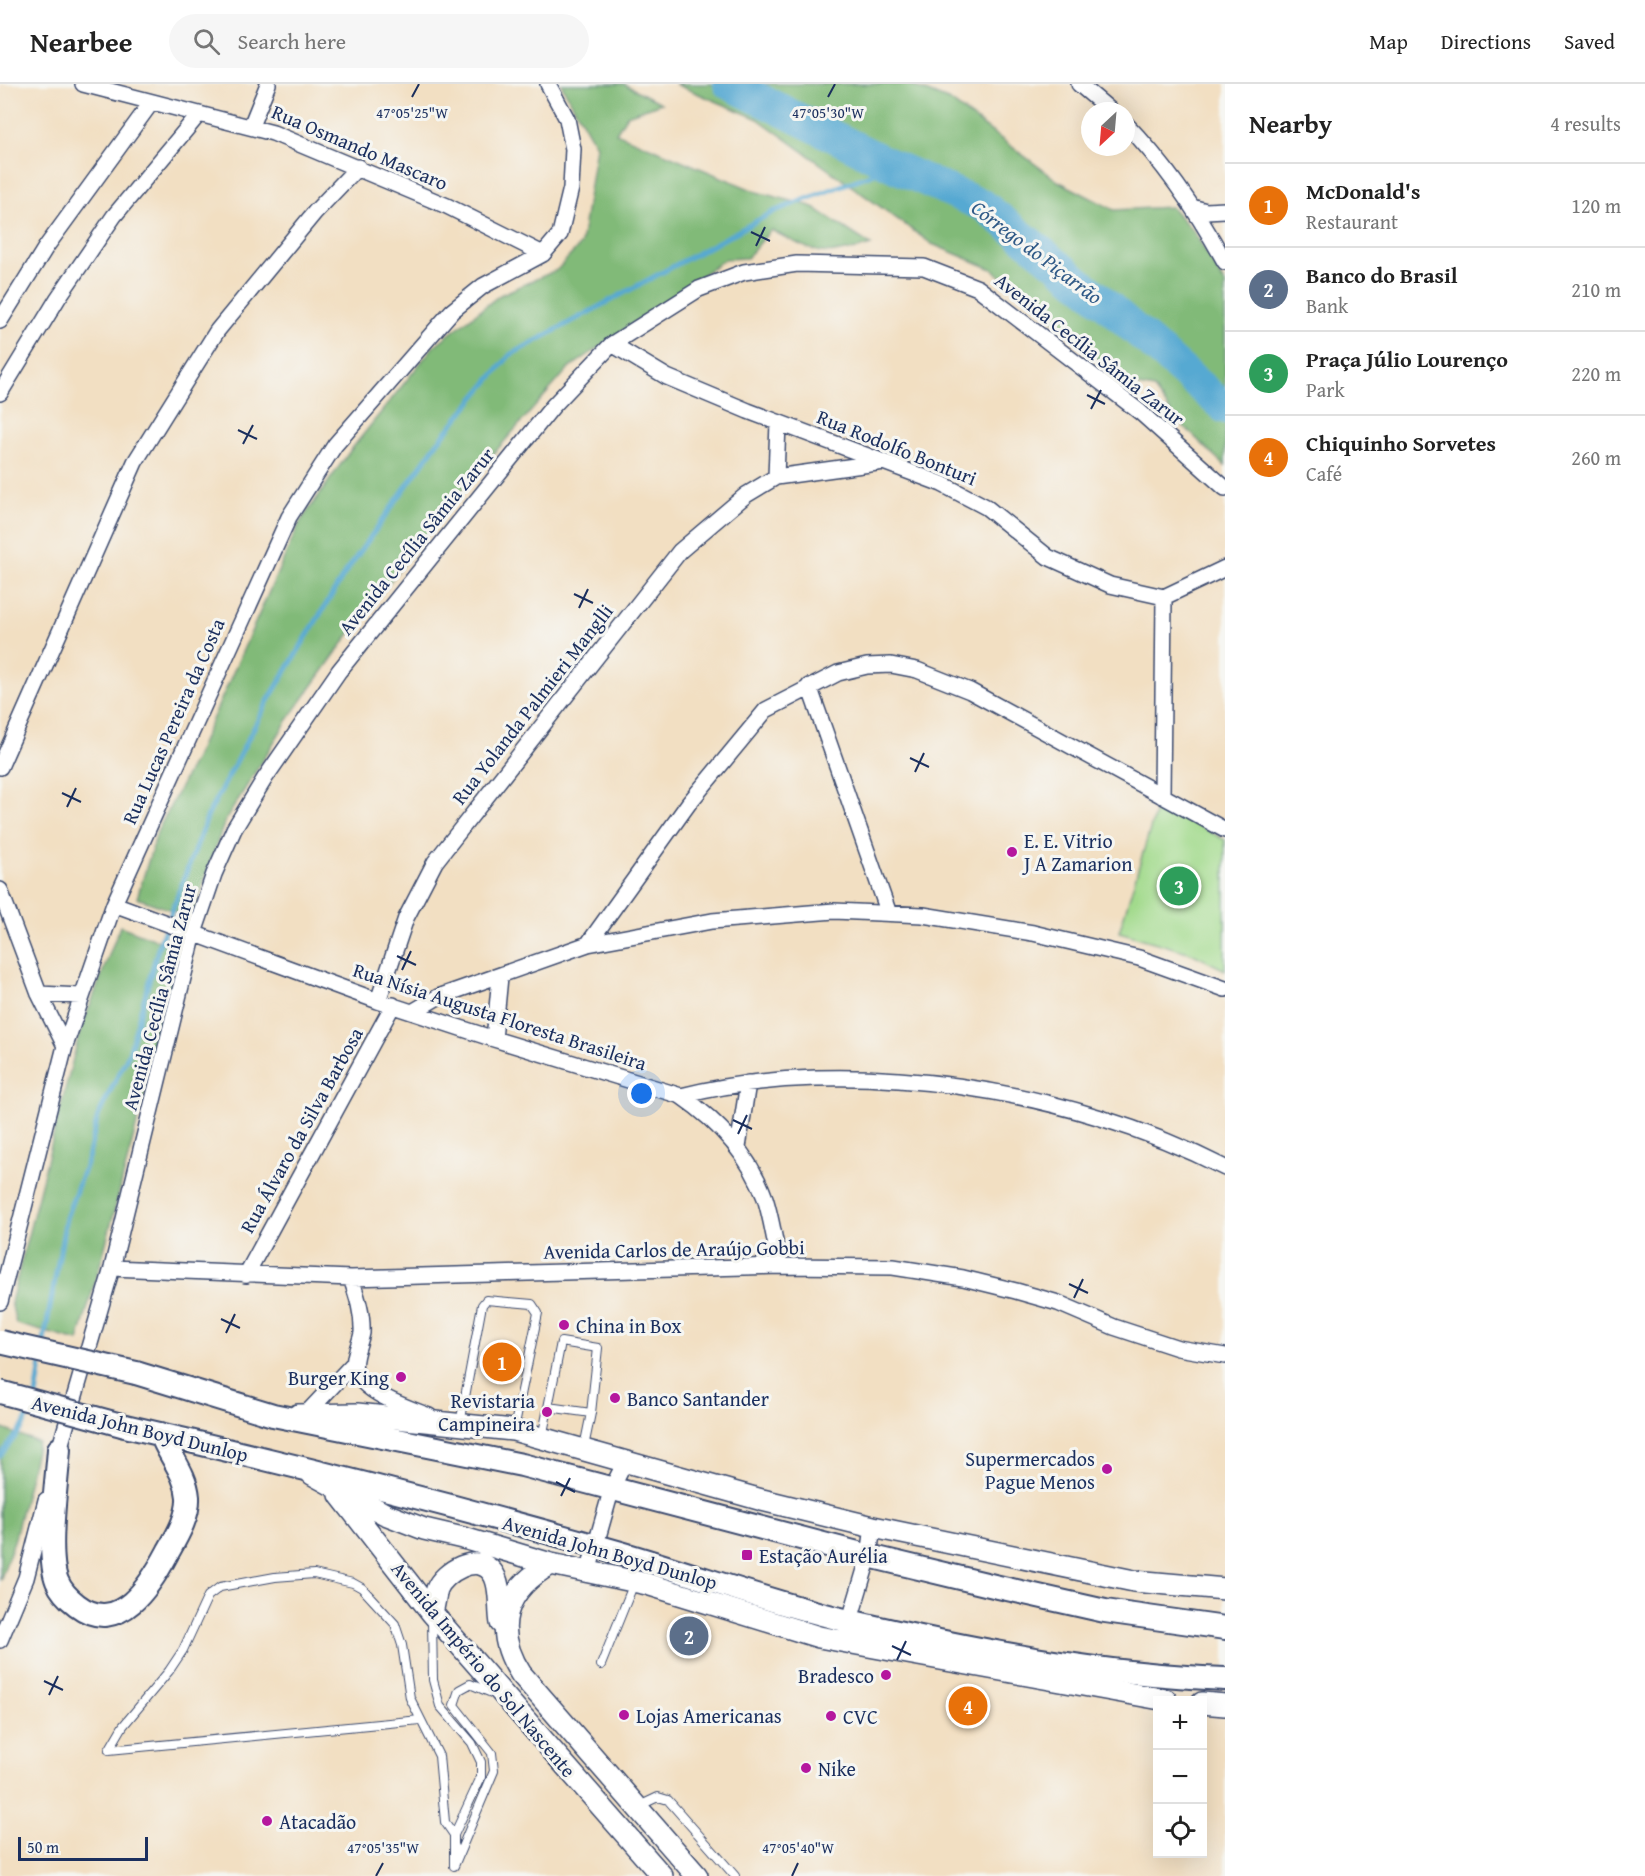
<!DOCTYPE html>
<html lang="en">
<head>
<meta charset="utf-8">
<style>
  :root { --surface:#fff; --page:#f6f6f6; --text:#222; --muted:#767676; --line:#e0e0e0; --accent:#b5179e }
  body { margin:0; font-family:"Gentium Book Plus",serif; background:var(--page); color:var(--text) }
  .controls { position:absolute; right:18px; bottom:18px; display:grid; overflow:hidden; border-radius:0px; box-shadow:0 6px 24px #0002 }
  .controls button { width:54px; height:54px; display:grid; place-items:center; padding:0; border:0; border-bottom:2px solid var(--line); background:var(--surface); color:var(--text); font:30px sans-serif }
  .compass { position:absolute; left:1081px; top:18px; width:54px; height:54px; border-radius:50%; background:var(--surface); box-shadow:0 6px 24px #0002; rotate:206deg }
  .scale { position:absolute; left:18px; bottom:15px; width:130px; box-sizing:border-box; padding-left:6px; border:3px solid #1b2f5e; border-top:0; font-size:16px; line-height:21px; white-space:nowrap; color:#1b2f5e; -webkit-text-stroke:4px #f6f6f2; paint-order:stroke }
  .you { position:absolute; left:642px; top:1010px; width:21px; height:21px; margin:-15px; border:4px solid #fff; border-radius:50%; background:#1a73e8; box-shadow:0 0 0 9px #1a73e833 }
  .badge { display:grid; place-items:center; width:39px; height:39px; border-radius:50%; background:var(--accent); color:#fff; font-size:20px; font-weight:700 }
  .pin { position:absolute; translate:-50% -50%; border:3px solid #fff; box-shadow:0 2px 6px #0006 }
  .list { margin:0; padding:0; list-style:none }
  h2 { display:flex; justify-content:space-between; align-items:center; height:78px; margin:0; padding:0 24px; font-size:26px }
  h2 small { font-size:20px; font-weight:400; color:var(--muted) }
  .list li { display:grid; grid-template-columns:39px 1fr auto; gap:18px; align-items:center; box-sizing:border-box; height:84px; padding:0 24px; border-top:2px solid var(--line) }
  .list b { display:block; font-size:22px; white-space:nowrap }
  .list p { margin:0; font-size:20px; white-space:nowrap; color:var(--muted) }
  .list em { font-size:20px; font-style:normal; color:var(--muted) }
  .icon { flex:none; width:33px; height:33px; fill:none; stroke:currentColor; stroke-width:2; stroke-linecap:round; stroke-linejoin:round }
  .map { position:relative; flex:none; width:1225px; height:1792px; overflow:hidden }
  header { display:flex; align-items:center; gap:36px; box-sizing:border-box; height:84px; padding:0 30px; background:var(--surface); border-bottom:2px solid var(--line) }
  header strong { font-size:28px }
  nav { display:flex; gap:33px; margin-inline-start:auto; font-size:21px }
  .search { width:420px; height:54px; background:var(--page); display:flex; align-items:center; gap:15px; box-sizing:border-box; padding:0 21px; border-radius:33px; color:var(--muted); font-size:22px }
  main { display:flex }
  aside { flex:1; background:var(--surface) }
  .map>svg:first-child { display:block }
  .green { fill:#a2da8c; stroke:#5e8475; stroke-width:1.5 }
  .forest { fill:#81ba78; stroke:#4e746b; stroke-width:1.5 }
  .lines { fill:none; stroke-linecap:round; stroke-linejoin:round }
  .stream { stroke:#57a9d2; stroke-width:5 }
  .river { stroke:#57a9d2; stroke-width:32 }
  .lane-casing { stroke:#3b496d; stroke-width:10 }
  .street-casing { stroke:#3b496d; stroke-width:18 }
  .secondary-casing { stroke:#3b496d; stroke-width:24 }
  .primary-casing { stroke:#3b496d; stroke-width:26 }
  .lane { stroke:#fff; stroke-width:8 }
  .street { stroke:#fff; stroke-width:15 }
  .secondary { stroke:#fff; stroke-width:21 }
  .primary { stroke:#fff; stroke-width:22 }
  .primary-bridge-casing { stroke:#3b496d; stroke-width:26; stroke-linecap:butt }
  .primary-bridge { stroke:#fff; stroke-width:22 }
  .ticks { fill:none; stroke:#1b2f5e; stroke-width:2 }
  .poi-dot { fill:#b5179e; stroke:#f6f6f2; stroke-width:2 }
  .labels { text-anchor:middle; dominant-baseline:central; stroke-width:6; stroke-linejoin:round; paint-order:stroke }
  .street-label { font-size:20px; fill:#1b2f5e; stroke:#f6f6f2 }
  .poi-label { font-size:20px; fill:#1b2f5e; stroke:#f6f6f2; text-anchor:start }
  .water-label { font-size:21px; font-style:italic; fill:#305a87; stroke:#f6f6f2 }
  .ticks-label { font-size:15px; text-anchor:middle; fill:#1b2f5e; stroke:#f6f6f2; stroke-width:6; stroke-linejoin:round; paint-order:stroke }
</style>
</head>
<body>
<header>
<strong>Nearbee</strong>
<div class="search"><svg class="icon" aria-label="search" viewBox="0 0 24 24"><circle cx="10" cy="10" r="6"/><path d="M15 15l6 6"/></svg>Search here</div>
<nav><a>Map</a><a>Directions</a><a>Saved</a></nav>
</header>
<main>
<div class="map">
<svg width="1225" height="1792" viewBox="0 0 1225 1792">
  <rect width="100%" height="100%" fill="#f6f6f2"/>
  <filter id="ink" filterUnits="userSpaceOnUse"><feTurbulence type="fractalNoise" baseFrequency=".0167" numOctaves="2"/><feDisplacementMap in="SourceGraphic" scale="12" xChannelSelector="R" yChannelSelector="G"/><feConvolveMatrix kernelMatrix="1 2 1 2 8 2 1 2 1" color-interpolation-filters="sRGB"/></filter>
  <filter id="wash" filterUnits="userSpaceOnUse"><feTurbulence type="fractalNoise" baseFrequency=".008" numOctaves="4" result="noise"/><feDisplacementMap in="SourceGraphic" scale="24" xChannelSelector="R" yChannelSelector="G"/><feGaussianBlur stdDeviation="1.35" result="paint"/><feColorMatrix in="noise" values="0 0 0 0 0 0 0 0 0 0 0 0 0 0 0 0 0 1.4 0 .05"/><feComposite in="paint" operator="in"/></filter>
  <g filter="url(#wash)">
    <rect width="100%" height="100%" fill="#f2dfc2"/>
    <path class="green" d="M1158,719L1225,756V886L1191,869L1119,848Z"/>
    <path class="forest" d="M561,0H624L661,19L627,31L616,49L757,108L811,122L871,161C823,176 814,168 771,146L747,174L725,175L568,285L460,408L359,537L287,637L225,737L191,833L137,814L157,748L195,674L300,438L350,367L434,262L500,211L557,186L581,160L596,62Z
      M675,0H908L950,17L1058,97L1114,126L1171,123L1194,148L1225,200V382L1175,334L1154,305L1122,299L1082,260L992,185L932,160L758,35Z
      M120,842L182,866L104,1167L78,1257L16,1240L11,1218L79,951Z
      M0,1344L38,1358L15,1454L0,1497Z"/>
    <g class="lines">
      <path class="stream" d="M43,1262L66,1134L88,1074L98,1032L129,969L159,861L208,731L268,617L345,489L437,359L510,271L775,127L893,82
        M36,1312L42,1274
        M0,1372L22,1344L32,1324"/>
      <path class="river" d="M729,0L893,82L984,122L1099,214L1225,324"/>
    </g>
  </g>
  <g filter="url(#ink)">
    <g class="lines">
      <g class="lane-casing">
        <path id="lane" d="M460,1340L482,1221L486,1216L532,1220L538,1229L514,1345
          M542,1354L561,1258L598,1264L591,1329L548,1323
          M584,1363L591,1329
          M432,1536L433,1596L440,1622L472,1659L481,1678V1693L454,1751V1782L494,1687L492,1669L454,1621L459,1606L470,1600L492,1609
          M601,1581L634,1499
          M109,1666L123,1642L169,1587L183,1566L208,1512L220,1503L275,1493L314,1490L353,1499L362,1504L395,1540L402,1561L410,1614L439,1672L445,1738L454,1751
          M109,1666L420,1636
          M639,1722L658,1713L668,1716L735,1792"/>
      </g>
      <g class="street-casing">
        <path id="street" d="M83,0L273,49L447,122L543,170
          M1079,0L1111,27
          M1126,40C1167,82 1197,127 1225,178
          M251,42L268,0
          M1195,124L1206,127L1225,126
          M0,237L46,163L151,19
          M612,260L667,293L748,327L942,400L986,423L1048,473L1110,501L1164,513L1225,484
          M0,309L58,214L114,132L199,30
          M776,393L778,339
          M809,602L888,827
          M0,683L135,378L217,247L315,128L358,83
          M1162,712L1164,513
          M0,806L39,910L65,962
          M114,820L378,917L494,955L681,1012C719,1038 749,1070 765,1114C772,1136 775,1160 780,1182
          M588,860L689,719L766,626L838,589L867,582L891,581L917,586L970,607L1225,746
          M39,910L81,912
          M378,917L406,834L435,778L680,467L746,411L776,393L884,378
          M414,927L438,913L588,860L712,837L834,827L923,831L1033,849L1139,874L1225,905
          M494,955L500,893
          M681,1012C851,969 1071,1005 1225,1084
          M738,1063L748,999
          M112,1184L351,1194L780,1182L893,1183L963,1194L1016,1207L1058,1219L1114,1243L1178,1264L1225,1272
          M246,1191L393,921
          M351,1194C357,1212 363,1230 362,1249C360,1260 352,1274 355,1286C363,1309 408,1324 429,1332
          M0,1218L65,962L114,820L289,433L335,361L452,227L483,202L543,170L560,150L571,104L573,65L567,35L548,0
          M306,1330L354,1279
          M57,1373L112,1184L194,849L214,790L234,745L265,694L339,587L553,322L612,260L699,205L744,188L797,180L924,183L978,204L1140,328L1225,404
          M588,1488L612,1404L626,1376
          M847,1546L869,1472L873,1443
          M0,1556L26,1494L46,1416"/>
      </g>
      <g class="secondary-casing">
        <path id="secondary" d="M298,1331L357,1330L513,1346L762,1416L873,1443L1134,1497L1225,1505
          M312,1390L385,1430L424,1445L467,1455L551,1480L647,1500L819,1553L1166,1616
          M340,1411L432,1529L662,1792
          M551,1480C504,1506 492,1545 521,1590L697,1792
          M432,1529C434,1521 435,1513 437,1505C444,1488 477,1468 492,1488C502,1500 498,1524 501,1539
          M1202,1619L1225,1621"/>
      </g>
      <g class="primary-casing">
        <path id="primary" d="M136,1289L273,1331L522,1381L869,1472L994,1502L1105,1527L1225,1544
          M125,1342C291,1380 457,1422 621,1469C697,1491 772,1519 849,1537C972,1566 1098,1590 1225,1595
          M59,1365C57,1397 46,1470 57,1497C61,1507 69,1515 77,1521C119,1553 151,1500 168,1468C177,1452 189,1432 188,1413C186,1389 169,1372 161,1350"/>
      </g>
      <use href="#lane" class="lane"/>
      <use href="#street" class="street"/>
      <use href="#secondary" class="secondary"/>
      <use href="#primary" class="primary"/>
      <g class="primary-bridge-casing">
        <path id="primary-bridge" d="M0,1258L136,1289
          M0,1308L125,1342"/>
      </g>
      <use href="#primary-bridge" class="primary-bridge"/>
    </g>
  </g>
  <path class="ticks" d="M412,13L419,0M828,13L835,0M751,148L770,157M756,162L765,143M1087,311L1105,320M1091,325L1101,306M238,346L257,355M243,360L253,341M574,510L593,519M579,524L588,505M910,674L929,683M915,688L924,669M62,709L81,718M67,723L76,704M397,872L416,881M402,886L411,867M733,1036L752,1045M738,1050L747,1031M1069,1200L1088,1209M1074,1214L1083,1195M221,1235L240,1244M226,1249L235,1230M556,1398L575,1408M561,1412L570,1394M892,1562L911,1571M897,1576L906,1557M44,1597L63,1606M49,1611L58,1592M376,1792L383,1779M792,1792L798,1779"/>
  <g class="poi-dot">
    <circle cx="1012" cy="768" r="6"/>
    <circle cx="564" cy="1241" r="6"/>
    <circle cx="401" cy="1293" r="6"/>
    <circle cx="615" cy="1314" r="6"/>
    <circle cx="547" cy="1328" r="6"/>
    <circle cx="1107" cy="1385" r="6"/>
    <rect x="741" y="1465" width="12" height="12" rx="3"/>
    <circle cx="886" cy="1591" r="6"/>
    <circle cx="624" cy="1631" r="6"/>
    <circle cx="831" cy="1632" r="6"/>
    <circle cx="806" cy="1684" r="6"/>
    <circle cx="267" cy="1737" r="6"/>
  </g>
  <g class="labels">
    <g class="street-label">
      <text transform="translate(360 63) rotate(23)">Rua Osmando Mascaro</text>
      <text transform="translate(1090 265) rotate(38)">Avenida Cecília Sâmia Zarur</text>
      <text transform="translate(897 363) rotate(22)">Rua Rodolfo Bonturi</text>
      <text transform="translate(416 457) rotate(-51)">Avenida Cecília Sâmia Zarur</text>
      <text transform="translate(532 620) rotate(-52)">Rua Yolanda Palmieri Manglli</text>
      <text transform="translate(173 637) rotate(-66)">Rua Lucas Pereira da Costa</text>
      <text transform="translate(159 913) rotate(-75)">Avenida Cecília Sâmia Zarur</text>
      <text transform="translate(500 932) rotate(18)">Rua Nísia Augusta Floresta Brasileira</text>
      <text transform="translate(301 1046) rotate(-61)">Rua Álvaro da Silva Barbosa</text>
      <text transform="translate(674 1165) rotate(-1)">Avenida Carlos de Araújo Gobbi</text>
      <text transform="translate(140 1344) rotate(14)">Avenida John Boyd Dunlop</text>
      <text transform="translate(610 1468) rotate(16)">Avenida John Boyd Dunlop</text>
      <text transform="translate(484 1585) rotate(50)">Avenida Império do Sol Nascente</text>
    </g>
    <g class="poi-label">
      <text x="1024" y="756">E. E. Vitrio<tspan x="1024" dy="23">J A Zamarion</tspan></text>
      <text x="576" y="1241">China in Box</text>
      <text x="389" y="1293" text-anchor="end">Burger King</text>
      <text x="627" y="1314">Banco Santander</text>
      <text x="535" y="1316" text-anchor="end">Revistaria<tspan x="535" dy="23">Campineira</tspan></text>
      <text x="1095" y="1374" text-anchor="end">Supermercados<tspan x="1095" dy="23">Pague Menos</tspan></text>
      <text x="759" y="1471">Estação Aurélia</text>
      <text x="874" y="1591" text-anchor="end">Bradesco</text>
      <text x="636" y="1631">Lojas Americanas</text>
      <text x="843" y="1632">CVC</text>
      <text x="818" y="1684">Nike</text>
      <text x="279" y="1737">Atacadão</text>
    </g>
    <g class="water-label">
      <text transform="translate(1037 168) rotate(37)">Córrego do Piçarrão</text>
    </g>
  </g>
  <g class="ticks-label">
    <text x="412" y="34">47°05'25"W</text>
    <text x="828" y="34">47°05'30"W</text>
    <text x="383" y="1769">47°05'35"W</text>
    <text x="798" y="1769">47°05'40"W</text>
  </g>
</svg>
<div class="controls">
<button>+</button>
<button>−</button>
<button><svg class="icon" aria-label="locate" viewBox="0 0 24 24"><circle cx="12" cy="12" r="6"/><path d="M12 2v4M12 18v4M2 12h4M18 12h4"/></svg></button>
</div>
<svg class="compass" viewBox="-18 -18 36 36"><path d="M0-13l5 13h-10z" fill="#e53935"/><path d="M0 13l5-13h-10z" fill="#767676"/></svg>
<div class="scale">50 m</div>
<div class="you"></div>
<div class="pin badge" style="left:502px;top:1278px;background:#e8710a">1</div>
<div class="pin badge" style="left:689px;top:1552px;background:#5c6f8a">2</div>
<div class="pin badge" style="left:1179px;top:802px;background:#2e9e5b">3</div>
<div class="pin badge" style="left:968px;top:1622px;background:#e8710a">4</div>
</div>
<aside>
<h2>Nearby<small>4 results</small></h2>
<ul class="list">
<li><span class="badge" style="background:#e8710a">1</span><div><b>McDonald's</b><p>Restaurant</p></div><em>120 m</em></li>
<li><span class="badge" style="background:#5c6f8a">2</span><div><b>Banco do Brasil</b><p>Bank</p></div><em>210 m</em></li>
<li><span class="badge" style="background:#2e9e5b">3</span><div><b>Praça Júlio Lourenço</b><p>Park</p></div><em>220 m</em></li>
<li><span class="badge" style="background:#e8710a">4</span><div><b>Chiquinho Sorvetes</b><p>Café</p></div><em>260 m</em></li>
</ul>
</aside>
</main>
</body>
</html>
